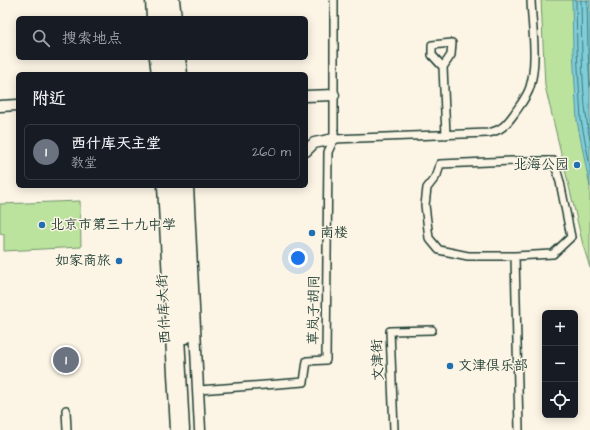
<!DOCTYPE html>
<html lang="zh">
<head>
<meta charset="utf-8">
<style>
  :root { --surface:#171b24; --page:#20242c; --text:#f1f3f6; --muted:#9ea1a6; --line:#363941; --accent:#1f6fb2 }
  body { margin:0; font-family:"Architects Daughter","LXGW WenKai TC",sans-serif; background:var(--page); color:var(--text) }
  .controls { position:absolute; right:12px; bottom:12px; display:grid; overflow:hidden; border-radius:6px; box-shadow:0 2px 10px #0003 }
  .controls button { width:36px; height:36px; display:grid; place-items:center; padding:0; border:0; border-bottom:1px solid var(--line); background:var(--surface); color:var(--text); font:20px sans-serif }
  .you { position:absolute; left:298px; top:258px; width:14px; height:14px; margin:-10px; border:3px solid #fff; border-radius:50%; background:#1a73e8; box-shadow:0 0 0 6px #1a73e833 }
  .badge { display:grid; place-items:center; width:26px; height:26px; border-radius:50%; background:var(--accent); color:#fff; font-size:13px; font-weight:700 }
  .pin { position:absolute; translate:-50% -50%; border:2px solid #fff; box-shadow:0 1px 4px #0006 }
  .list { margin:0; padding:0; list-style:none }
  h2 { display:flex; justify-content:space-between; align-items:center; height:52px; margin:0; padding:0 16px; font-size:17px }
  h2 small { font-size:13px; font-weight:400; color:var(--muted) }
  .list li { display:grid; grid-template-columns:26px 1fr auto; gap:12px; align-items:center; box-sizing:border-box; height:56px; margin:0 8px 8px; padding:0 8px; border:1px solid var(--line); border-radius:6px }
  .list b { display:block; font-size:15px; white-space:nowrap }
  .list p { margin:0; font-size:13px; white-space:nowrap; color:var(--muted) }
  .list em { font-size:13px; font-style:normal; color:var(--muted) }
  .icon { flex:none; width:22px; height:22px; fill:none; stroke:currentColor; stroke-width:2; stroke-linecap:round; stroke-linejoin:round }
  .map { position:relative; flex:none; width:590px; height:430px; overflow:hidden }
  .search { position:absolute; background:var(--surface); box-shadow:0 2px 10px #0003; left:16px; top:16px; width:292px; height:44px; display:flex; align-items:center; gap:10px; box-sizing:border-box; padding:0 14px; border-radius:6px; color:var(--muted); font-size:15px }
  .panel { position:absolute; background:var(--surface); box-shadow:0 2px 10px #0003; left:16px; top:72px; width:292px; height:116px; border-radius:6px }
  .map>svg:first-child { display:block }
  .green { fill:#bce39e; stroke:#6e9069 }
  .water { fill:#7eceda; stroke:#589498 }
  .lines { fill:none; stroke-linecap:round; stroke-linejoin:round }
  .shore { stroke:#457776; stroke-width:1 }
  .street-casing { stroke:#1f3d34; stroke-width:10 }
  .secondary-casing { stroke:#1f3d34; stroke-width:13 }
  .street { stroke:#fcf5e5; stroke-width:7 }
  .secondary { stroke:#fcf5e5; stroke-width:10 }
  .poi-dot { fill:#1f6fb2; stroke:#fcf5e5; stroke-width:1.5 }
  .labels { text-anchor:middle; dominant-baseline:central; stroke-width:3; stroke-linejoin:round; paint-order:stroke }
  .poi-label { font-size:14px; fill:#1f3d34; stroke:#fcf5e5; text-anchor:start }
  .street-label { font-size:14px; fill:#1f3d34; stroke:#fcf5e5 }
</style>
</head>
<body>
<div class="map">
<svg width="590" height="430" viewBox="0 0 590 430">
  <rect width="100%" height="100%" fill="#fcf5e5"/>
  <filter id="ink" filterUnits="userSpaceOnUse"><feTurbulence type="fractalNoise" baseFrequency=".025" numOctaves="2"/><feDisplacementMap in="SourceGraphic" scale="8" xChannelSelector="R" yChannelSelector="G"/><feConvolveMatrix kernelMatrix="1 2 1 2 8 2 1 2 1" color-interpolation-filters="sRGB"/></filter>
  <g filter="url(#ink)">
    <path class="green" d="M541,0H590V268L583,245L545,86Z
      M80,201L81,247L4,251V234L0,233V204Z"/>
    <path class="water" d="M572,0H590V187L577,121L573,50Z"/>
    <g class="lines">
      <path class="shore" d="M576,0L577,50L581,120L590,166
        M581,0C582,47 581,94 590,140
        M587,0L588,50L590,87"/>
      <g class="street-casing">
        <path id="street" d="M443,67L432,55V45L452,43L451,55L443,67L446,135
          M334,139L488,133C502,130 506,125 514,114C520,105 527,97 530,87C538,60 532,28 531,0
          M515,256H468L439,250L429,238L425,205L427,188L437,175L440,164L512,161H554L560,182L571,237L553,254L515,256L519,430
          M199,390L304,382L307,361L326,360L328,152L334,139V0
          M66,410L67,430
          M394,430L390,331L432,330"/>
      </g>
      <g class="secondary-casing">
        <path id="secondary" d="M151,0L152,18
          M159,0L160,18
          M166,0L168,18
          M174,0L176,18
          M155,58L157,74
          M164,58L165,74
          M171,58L172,74
          M180,58L182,74
          M306,96L334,95
          M0,106L18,105
          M306,151L314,143L334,139
          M163,186L176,430
          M171,186L184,430
          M179,186L186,338
          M188,186L200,430"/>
      </g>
      <use href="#street" class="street"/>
      <use href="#secondary" class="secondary"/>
    </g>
  </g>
  <g class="poi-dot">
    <circle cx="577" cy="165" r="4"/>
    <circle cx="42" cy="225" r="4"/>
    <circle cx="312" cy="233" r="4"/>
    <circle cx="119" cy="261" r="4"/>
    <circle cx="450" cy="366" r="4"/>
  </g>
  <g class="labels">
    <g class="poi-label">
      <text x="569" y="165" text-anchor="end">北海公园</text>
      <text x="50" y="225">北京市第三十九中学</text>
      <text x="320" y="233">南楼</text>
      <text x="111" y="261" text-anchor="end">如家商旅</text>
      <text x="458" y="366">文津俱乐部</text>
    </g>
    <g class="street-label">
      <text transform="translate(164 309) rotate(-93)">西什库大街</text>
      <text transform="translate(314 310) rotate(-89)">草岚子胡同</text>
      <text transform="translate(378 360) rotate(-93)">文津街</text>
    </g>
  </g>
</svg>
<div class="controls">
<button>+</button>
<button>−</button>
<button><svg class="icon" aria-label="locate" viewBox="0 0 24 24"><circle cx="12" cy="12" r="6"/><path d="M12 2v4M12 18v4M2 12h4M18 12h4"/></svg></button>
</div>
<div class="you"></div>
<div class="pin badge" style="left:66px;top:360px;background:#6b7280">1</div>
<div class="search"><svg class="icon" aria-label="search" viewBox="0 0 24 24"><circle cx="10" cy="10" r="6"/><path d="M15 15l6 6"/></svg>搜索地点</div>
<section class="panel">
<h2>附近<small></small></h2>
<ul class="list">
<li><span class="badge" style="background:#6b7280">1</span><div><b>西什库天主堂</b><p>教堂</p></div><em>260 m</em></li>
</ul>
</section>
</div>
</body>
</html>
